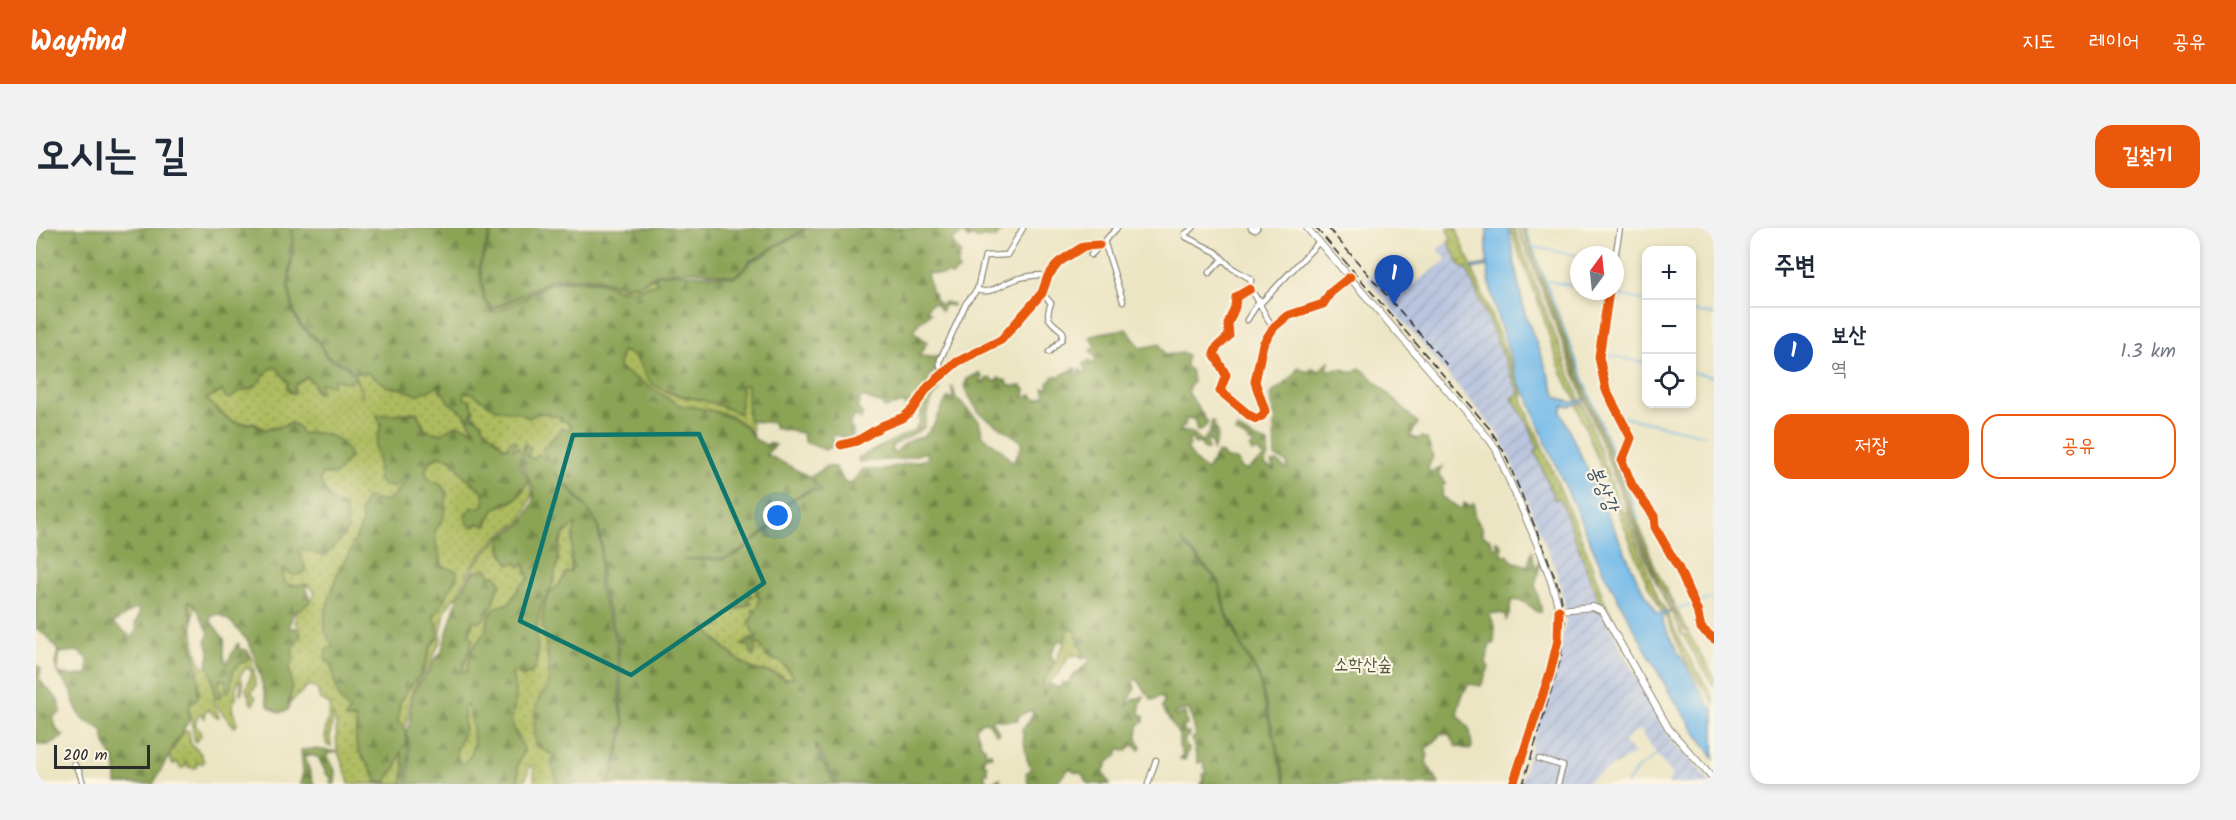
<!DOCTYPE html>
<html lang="ko">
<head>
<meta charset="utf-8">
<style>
  :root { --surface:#fff; --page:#f2f2f3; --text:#1f2937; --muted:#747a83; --line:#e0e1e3; --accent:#ea580c }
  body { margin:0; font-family:Kalam,"Poor Story",sans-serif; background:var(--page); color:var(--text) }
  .controls { position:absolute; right:18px; top:18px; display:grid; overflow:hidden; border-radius:12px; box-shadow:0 3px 9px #0003 }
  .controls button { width:54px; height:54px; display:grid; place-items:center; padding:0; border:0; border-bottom:2px solid var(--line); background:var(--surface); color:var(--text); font:30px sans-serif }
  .compass { position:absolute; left:1534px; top:18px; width:54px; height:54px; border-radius:50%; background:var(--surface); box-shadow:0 3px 9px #0003; rotate:15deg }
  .scale { position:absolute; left:18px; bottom:15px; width:96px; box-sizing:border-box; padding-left:6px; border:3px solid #2b2b2b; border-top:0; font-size:16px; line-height:21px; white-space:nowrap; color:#2b2b2b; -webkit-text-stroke:4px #fcf5e5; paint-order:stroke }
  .you { position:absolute; left:742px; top:288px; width:21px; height:21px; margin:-15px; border:4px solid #fff; border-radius:50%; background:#1a73e8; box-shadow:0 0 0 9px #1a73e833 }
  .badge { display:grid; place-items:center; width:39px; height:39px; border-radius:50%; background:var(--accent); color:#fff; font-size:20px; font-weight:700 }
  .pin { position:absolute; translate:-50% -50px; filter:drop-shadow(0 2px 3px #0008) }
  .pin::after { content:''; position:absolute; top:32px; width:21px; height:18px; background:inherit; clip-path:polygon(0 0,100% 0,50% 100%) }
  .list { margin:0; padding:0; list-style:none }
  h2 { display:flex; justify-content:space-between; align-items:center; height:78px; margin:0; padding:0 24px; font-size:26px }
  h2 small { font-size:20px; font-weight:400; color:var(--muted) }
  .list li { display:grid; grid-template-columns:39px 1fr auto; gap:18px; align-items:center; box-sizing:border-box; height:90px; padding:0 24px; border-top:2px solid var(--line) }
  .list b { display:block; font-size:22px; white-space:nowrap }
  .list p { margin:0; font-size:20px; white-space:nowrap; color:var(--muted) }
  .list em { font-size:20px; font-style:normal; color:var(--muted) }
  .actions { display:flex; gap:12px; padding:18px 24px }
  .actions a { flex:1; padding:14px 0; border:2px solid var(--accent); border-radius:18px; text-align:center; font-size:21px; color:var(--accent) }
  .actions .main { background:var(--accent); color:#fff }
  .icon { flex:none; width:33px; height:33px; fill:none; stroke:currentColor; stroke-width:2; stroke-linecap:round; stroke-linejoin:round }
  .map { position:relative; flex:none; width:1678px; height:556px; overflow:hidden; border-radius:18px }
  header { display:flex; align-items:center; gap:36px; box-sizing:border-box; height:84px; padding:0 30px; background:var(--accent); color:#fff }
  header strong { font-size:28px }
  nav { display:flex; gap:33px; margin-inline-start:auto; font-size:21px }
  .intro { display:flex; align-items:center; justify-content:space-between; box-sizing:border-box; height:144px; padding:0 36px }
  h1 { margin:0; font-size:42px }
  .button { padding:15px 27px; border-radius:18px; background:var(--accent); color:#fff; font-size:21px; font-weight:700 }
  main { display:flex; gap:36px; padding:0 36px }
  aside { flex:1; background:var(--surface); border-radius:18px; box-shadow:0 3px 9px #0003 }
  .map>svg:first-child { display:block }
  .industrial { fill:url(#industrial-furrows) }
  .grass { fill:url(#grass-dots); stroke:#6c7344; stroke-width:1.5 }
  .forest { fill:url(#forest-firs); stroke:#5a6740; stroke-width:1.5; fill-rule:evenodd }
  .water { fill:#72b9e9; stroke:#4e728a; stroke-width:1.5 }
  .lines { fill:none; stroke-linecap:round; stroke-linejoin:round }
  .stream { stroke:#72b9e9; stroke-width:1.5 }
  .minor-casing { stroke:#8c8878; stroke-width:7 }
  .major-casing { stroke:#8c8878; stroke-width:8 }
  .minor { stroke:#fff; stroke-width:4.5 }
  .major { stroke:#fff; stroke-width:6 }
  .rail { stroke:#2b2b2b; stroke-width:1.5; stroke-dasharray:9 4.5; stroke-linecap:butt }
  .cycleway-casing { stroke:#fcf5e5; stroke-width:13 }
  .cycleway { stroke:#e8590c; stroke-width:9 }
  .marked { fill:none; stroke:#0f766e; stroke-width:4.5; stroke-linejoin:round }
  .labels { text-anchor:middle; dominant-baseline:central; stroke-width:4.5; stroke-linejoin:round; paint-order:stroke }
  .park-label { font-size:18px; fill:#52563a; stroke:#fcf5e5 }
  .water-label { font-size:20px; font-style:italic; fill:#405664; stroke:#fcf5e5 }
</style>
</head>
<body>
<header>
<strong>Wayfind</strong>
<nav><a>지도</a><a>레이어</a><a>공유</a></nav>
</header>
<div class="intro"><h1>오시는 길</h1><a class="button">길찾기</a></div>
<main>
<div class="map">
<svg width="1678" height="556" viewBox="0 0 1678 556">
  <defs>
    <pattern id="industrial-furrows" width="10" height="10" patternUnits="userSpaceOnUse" patternTransform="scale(1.5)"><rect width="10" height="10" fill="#b9c5de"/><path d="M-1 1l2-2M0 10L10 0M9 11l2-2" fill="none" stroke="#9fa9bf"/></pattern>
    <pattern id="grass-dots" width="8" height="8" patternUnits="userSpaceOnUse" patternTransform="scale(1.5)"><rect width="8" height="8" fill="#adbb5e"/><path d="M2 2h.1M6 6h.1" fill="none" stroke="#8d984e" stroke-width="1.8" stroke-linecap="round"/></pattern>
    <pattern id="forest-firs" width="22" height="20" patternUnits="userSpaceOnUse" patternTransform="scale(1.5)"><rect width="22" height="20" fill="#8aa355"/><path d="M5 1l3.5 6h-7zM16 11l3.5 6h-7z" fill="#718547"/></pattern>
  </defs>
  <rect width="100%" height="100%" fill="#fcf5e5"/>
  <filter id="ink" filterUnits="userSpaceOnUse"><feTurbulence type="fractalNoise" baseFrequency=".0167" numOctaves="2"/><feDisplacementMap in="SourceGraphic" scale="12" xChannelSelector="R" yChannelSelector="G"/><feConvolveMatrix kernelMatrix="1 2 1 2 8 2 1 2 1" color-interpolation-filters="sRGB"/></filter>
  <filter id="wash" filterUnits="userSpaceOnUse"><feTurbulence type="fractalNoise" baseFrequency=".008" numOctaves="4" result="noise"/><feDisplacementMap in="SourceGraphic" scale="24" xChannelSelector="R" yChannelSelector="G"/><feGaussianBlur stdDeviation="1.35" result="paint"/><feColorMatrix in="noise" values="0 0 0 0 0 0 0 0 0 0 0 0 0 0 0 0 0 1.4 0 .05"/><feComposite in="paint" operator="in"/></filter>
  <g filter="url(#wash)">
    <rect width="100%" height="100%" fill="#ece5c4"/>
    <path class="industrial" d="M1412,14L1424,39L1431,42L1483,165L1571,392L1619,486L1637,513L1676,556H1631L1635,549L1634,544L1609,511L1604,501L1587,513L1598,526L1546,556H1484L1523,426L1531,386L1521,345L1472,225L1463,207L1331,51L1345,39L1368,63L1411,32L1402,21Z"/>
    <path class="grass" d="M1412,0H1420L1487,167L1485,169L1549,319L1569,375L1593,420L1591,421L1562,371L1524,270L1519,272L1499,223L1502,221L1493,197L1476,170L1483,165L1431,42L1425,39L1412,14L1415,12Z
      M1473,0H1478L1544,173L1542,174C1525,154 1513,105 1504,79C1495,54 1484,30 1476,5H1473Z
      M1482,0L1507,59L1623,360L1638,386L1645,406L1653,407L1678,449V458C1651,418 1630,376 1610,332Z
      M1486,0H1489L1621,344L1652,404L1647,402L1638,381L1623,355Z
      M617,50L621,53L619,56C608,56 600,64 588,62C579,61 571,55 562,53C548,51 525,51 511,56C496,62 471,88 454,83L482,70L516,52L561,51L588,59L603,57Z
      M585,123C607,128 605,145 620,158C632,168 659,170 673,174C684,177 694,182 704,185L706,157H711L712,191L715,193L717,210C708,182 666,182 643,177C637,176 632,170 627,167C612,158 597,150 583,140Z
      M239,138L252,154L251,160L254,165L259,157L272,148L277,155L279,164L283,159L284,155L293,156L298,151L314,155L319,150L326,167L322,169L327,167L318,145H332L357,160L367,161L381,167L404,157L403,162L408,166L412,174L428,185L440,205L434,200L420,197L406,206L389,202L381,184L341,187L345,197L339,219L342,231V252L364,253L370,247L371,250L356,269L347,274L339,271L325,282L326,296L315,322L303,341L289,384L297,418L295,435L298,450L304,472L314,482L310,490L320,492C321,503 317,515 324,525C330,535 338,542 340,554L347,555L357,544L365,523L368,539L366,556H313C310,542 303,530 301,520C299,508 303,498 297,487L294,507L295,518L291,517C285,502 295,491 294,477L286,472H284L281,461L273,457L254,475L255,448L253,439L258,431L256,421L265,406L259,394L260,383L274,374L279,366C273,350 261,361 249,355L246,342L247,340L254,346L268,335L262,324L265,321L291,326L293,321L305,311L304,277L293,272L284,251L286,246H300L314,229C307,209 284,202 266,207L263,200L255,194L246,198L228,201L217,194C192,199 188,184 170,171L186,163L199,165L211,161L222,154L227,146Z
      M430,162C441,165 449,176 460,180C470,184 482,180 489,188C503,184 513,185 526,189L524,192L531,193L535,199L533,202L527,200L515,213L510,226L512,230L510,231L504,227L498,232L491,227V219L487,218L488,226L484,223L478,222L474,213L471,219H468C454,204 437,195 434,174L427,171V164Z
      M1546,174L1586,283L1589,284L1622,370L1630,383L1627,385L1610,353L1540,176Z
      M403,228L414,230L435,254L447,263L448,276L444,279L439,298L443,295L447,297L459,280L476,274L484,267L492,252L497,266L485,293L463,307L438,334L423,364L410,381L405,402V412C398,423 399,428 393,438C387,449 378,455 375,467C371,478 375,489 369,500L362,493L364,474L389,438L395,418L399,413L398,386C406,382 409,371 411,363L415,361L416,343L406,338L404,326L401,323L399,304L408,288L411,265L403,255C383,252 388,234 403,228Z
      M539,296L540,298C534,310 536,331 535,344L529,346C527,357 516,360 511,369C506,378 507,390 506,399L509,403C509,420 516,441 511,459C510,463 505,466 503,470C499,485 499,502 499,517L519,526L521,529L519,530L521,554L520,556H499L497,538H493C492,546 490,554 483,556L481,539L488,523L475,493L480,470L476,446L482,443L485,448C490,447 494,447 497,443C506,431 499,410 501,397C502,388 504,378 508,370C510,366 515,362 516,358C524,336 517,309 539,296Z
      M464,309L465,323L473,336L479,334H487L493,352L484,358L474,375L461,379L451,394L450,402L435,423L431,444L428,445L426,443L437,412L433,407L438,392H447C454,378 465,365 460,347L456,348L451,341L441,343L436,346L425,365L440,335Z
      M713,360L721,361L720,367L724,371C722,384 713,390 717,404L721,408L720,411L716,410L709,418L714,417L718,423V417L723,416L732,430L745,434L758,449L749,451C740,441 727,446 715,440C697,430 682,414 669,399L684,397L693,384L713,377L711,363Z
      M152,372L159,377C155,396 156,420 166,437L174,439L178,467L184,469L186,465L183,462L184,450L190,453V458L194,456L199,439L213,429V425L216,430L220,458L216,463L217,467L220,469L217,477L214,474V471L210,462L216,444L211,439L204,447C207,453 209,460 204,466L205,455L202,452V456L200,458V471H198L196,480L201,496L199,499L197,497L183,481L178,472H176L183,489H180L172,481L168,486L169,491L165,486L162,487L159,497L163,501L165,508L159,514L153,479L163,466L162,442L151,397L157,389Z
      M1631,386L1648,421L1678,470V476L1651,436L1629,387Z
      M1035,401L1039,402L1046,421V431L1043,427L1033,428L1023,445L1015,452L1006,469L1007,453L1018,439L1019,434L1029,413L1031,402Z
      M431,476C436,493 446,526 426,536L423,534L420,524L428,504V481Z
      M148,503H153L155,517C163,522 165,525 168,534L165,536L161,534V539L159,540L152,539L150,534L148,540H144L141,534L137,537L133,528Z"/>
    <path class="forest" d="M0,0H254L256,9L252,59L258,86L264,98L283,115L290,129L311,139L319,150L314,155L298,151L297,157L284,155L285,163L282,166L277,155L271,149L259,157L258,166L251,160L252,154L239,138C228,143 226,153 218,159C210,164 202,161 196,170H190L186,163L170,171C186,185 194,200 217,195L228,202L246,199L256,195L263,200L266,206C286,202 306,208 314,228L300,246H287L284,251C290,268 292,273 309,279L312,301L305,311L288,328L266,321L262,323L270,341L267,345L258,348L248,340L246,342L249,355L255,358L270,356L274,374L257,386L253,399L262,401L265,406L256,421L258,431L253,439L256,461L252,482L243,485L232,478L218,426L212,413L194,393L183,386L176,388L174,392L188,411C190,420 185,428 191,436L201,416H203V421L211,422L213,429L210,434H206L197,442L195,458L192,464H189L190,453L184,451L183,462L186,465L182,470H179L178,455L171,433L174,424L170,413L173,405L159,377L152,373L156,392L151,396L156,399L153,407L162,442V469L153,479V492L117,556H80V537L69,516L67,504L62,499L51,494L45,489L38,475L36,464L22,445L37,448L52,446V431L41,423L23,425L22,446L19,436L22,423L12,409L0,401ZM100,380L103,381V387L99,396L101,400L95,411H93V407L77,395Z
      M255,0H456L443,38L448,73L456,81L454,83L457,85L490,70L512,56L525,53H560L584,62L596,63L619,56L621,53L617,50L623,47L641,45L699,49L709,41L715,33L727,28L742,17L756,11L770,0H968L960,10H950L947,7L945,11H940L937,8L932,11L927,5L916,13L925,26L919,30L923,31L921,39L923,42L916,48L912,45L907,47L891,45L896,66L898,65L899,71L905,77L908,74L917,76V78L909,77L905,83L899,75L894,76L891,82L895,85C887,92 882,93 878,104L891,114L883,128L897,129L906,126L902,135V140L891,151L893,155L871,186L869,184L875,177L876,171L869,178L868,175L848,180L846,176L826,169L823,171L824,174L821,180L827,186L825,191L819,187L813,197L817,202V213L807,215L806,208L796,207L799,217L789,222L769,214L766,205L738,200V195L715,193L712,191L711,157H706L704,186C694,182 684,177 673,174C656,169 636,168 619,158C603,148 610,128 585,123L583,140L643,177L674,182L698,191L711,200L717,210L730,217L733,215L740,217L730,226L774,249L781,258L761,268L749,277L736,297L703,324L690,330L647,331L685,332L703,325L737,298L749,278L761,269L782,260L776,248L791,238L799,239L808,254L812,256L816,255L826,241L843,242L892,231L890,224L867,231L823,234L822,230L878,202L883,195L885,173L899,156L903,162C893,172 890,187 888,200L856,218V225L860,224C867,216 878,209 888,209L898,196L911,170H917L916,158L920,170L943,193L947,208L968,224L975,233L978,232L986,217L985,213L943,185L930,163L928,158L931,151L943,145L946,149L945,155L950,153V151L956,150L957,153H961L962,150L971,153L973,158H986L990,163L987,169L996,167L998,170L1002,171L1009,168L1007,160H1013L1012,156L1018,148H1024L1039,140L1041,142L1037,145L1041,146L1045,141L1046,146L1051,142L1047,136L1053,132L1055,133L1052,137L1053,138L1061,131L1054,123L1060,119L1054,109L1064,105L1090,101L1105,120L1124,116L1129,127L1147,125L1151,127L1150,139L1155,142L1157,154L1153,159L1152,164L1172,195L1166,202L1161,203L1158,191H1150L1149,198L1145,199V203L1156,205L1166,214L1173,205L1176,193L1179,194L1178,199L1181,201L1182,209L1177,222L1175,212L1178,210L1177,206L1171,215L1172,222H1169L1164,215L1159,216L1155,211L1152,212L1154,217L1150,220C1158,228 1160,238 1171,242L1181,225L1187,226L1190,231L1199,232L1203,235L1204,240L1210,242L1228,230L1222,223L1216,224L1214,220L1218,217L1217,215L1212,213L1209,209L1199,204L1201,200L1217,210L1232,215V228L1228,237L1238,242L1235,235L1242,234L1250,241L1252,239L1250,234L1239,229L1238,197L1240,192L1237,184L1235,166L1249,155L1251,157L1250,154L1256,149L1262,139L1271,144L1277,140L1283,143L1293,133L1291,142L1308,141L1317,145L1323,140L1330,144L1382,195L1374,208L1382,211L1386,209L1391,211L1397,229L1392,240L1393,243L1395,244L1407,238L1402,246L1410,256H1407L1406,269L1423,280H1426L1428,275L1433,278L1438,275V287L1446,300V307L1454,311L1459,321L1462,320L1460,313H1462L1466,318V328L1471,326L1476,333L1492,338L1496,322L1499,339L1501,340L1503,333L1505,334L1499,357L1505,379V384H1501C1496,378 1484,370 1475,373L1474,385L1470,392L1469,386L1456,385L1454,387L1459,399L1458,416H1454L1450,435L1453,439L1445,458L1433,456L1427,465L1421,485L1434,502L1436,519L1434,522L1420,518L1414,507L1405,505L1398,515L1389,521L1392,527L1390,534L1403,556H1250L1223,447L1205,417L1198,397L1190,385L1183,353L1146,312L1151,320L1182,354L1189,386L1197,398L1204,417L1222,448L1249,556H1165L1168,552L1167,546H1171L1167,533L1162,535L1156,511L1160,507L1153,481L1138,485L1139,488L1149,485L1151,497L1147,500L1149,505H1153V508L1149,510V517L1153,520L1149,532L1144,531L1147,526L1143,518V507L1126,480L1128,474L1126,468L1116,472L1101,451L1097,453L1099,460L1090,479L1097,472L1108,468L1104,476V485L1108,488V494L1102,498L1101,511L1105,519L1103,522L1097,516L1091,523L1083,520L1081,528L1072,534L1067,544L1074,556H1053L1045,545L1039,544L1034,540L1019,556H992L990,545L995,541L991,531L986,501L992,495L997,485L995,482L982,488V492L966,493L959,490L955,492L964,505L960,506L953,495L947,494L941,497L940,501L946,518L949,519L950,525H955L956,528L948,529V535L951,537V545L948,546L950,552L954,555L964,550L965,556H801L779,515L781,523L799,556H572L578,545L589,497L584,473L586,463L582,413L565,358L566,319L562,296L545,272L518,244L551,281L561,296L565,320L563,358L580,413L584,463L582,473L588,497L575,549L570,556H520C522,547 514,540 516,531L520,529L499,517C499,502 496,485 503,470C505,466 510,463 511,459C516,443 509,420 509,403L506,400C507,389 506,376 513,367C519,359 527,355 530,344H535C535,333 535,307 540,298L539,296L532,303H529L523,315L522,335L516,358L505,378L501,398V428L499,441L487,449L482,443L476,446L480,470L475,493L479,505L488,520L481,540L483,556H373L374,520L370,504L374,495L376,470L379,460L392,444L399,431L405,425L422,368C429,362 432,345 441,343C444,342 448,342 451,341L455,348L460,347L465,355L459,367L457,377L447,392L444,394L437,392L433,407L437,411L426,443L428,445L431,444L435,423L450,402L454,386L461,379L474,375L484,358L493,351L488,335L484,338L479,334L474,337C467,326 466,320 464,309L486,295L498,273V262L488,240L486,230H484L486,241L492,252C483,273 477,271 459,280L450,298L443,295L435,299L430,293L429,288L435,280L444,279L448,276L447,263L429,249L414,230C411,230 407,228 404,228C391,229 380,252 403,255L411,265L408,288L399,304L401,323L404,326L406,338L421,343C422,355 415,357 411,365C406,375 408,380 398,387V392L402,395V409L395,418L387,444L373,459L364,474L362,493L369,500L372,520L371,556H366L368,539L365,523L360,540L352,549L351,554H340C337,542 330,535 324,525C317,514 321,504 320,492L318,490L310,491L313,482L304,472L301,463L295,435L289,432L290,422L297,418L289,403V384L303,341L315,322L326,296L325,282L330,270C335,271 340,273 345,273C356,274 367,258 371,250L370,247L358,259L348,258L342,252V231L339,219L345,197L341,187L381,185L389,202L406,206C417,194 427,197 440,204L428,185L412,174L408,166L404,162L405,157L381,167L367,161L351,158L332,145H318L311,137L291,128L284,114L265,97L259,86L253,59L258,9ZM429,163L433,165L435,164C445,171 453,179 465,182C479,185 479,181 493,190L503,184L526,190L524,193H531L535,199L533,202L527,200C521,208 508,216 506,223L512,230L510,231L503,226L498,231L491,228L495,222L489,215L488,226L486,225L482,219L478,222L477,219L481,215L479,212L474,213L471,219H468L448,200L445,193L436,188V185L438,183L434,172L428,171ZM714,360L721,361L722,364L719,365L724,370L721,381L717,382V388L713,394L717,405L721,408L720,411L716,410L706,417L714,418L715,426L718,428L720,420L719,417L723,416L732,430L745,434L758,449L749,452C740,442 726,446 715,440C698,432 682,413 668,400L681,399L693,384L716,375L711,372L716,368L711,363ZM1035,401L1039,402L1046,421V431L1052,428L1055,431C1048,440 1039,445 1031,455L1027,454L1023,460L1013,456L1007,469V453C1015,443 1022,440 1015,426L1022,413H1029L1031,402ZM431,476C436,493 446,526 426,535L423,534L420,524L428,504V481Z
      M457,0H768L755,10L741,16L726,27L714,32L709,40L698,48L658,43L634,44L623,45L603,56L588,58L561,50H516L482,69L457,80L449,72L444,38Z
      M0,436L5,441L3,451C13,465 23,466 25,484L17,489L21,502L28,508C19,514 11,521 0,515Z
      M278,521L302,524L291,526L300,545L299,556H294L295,549L291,547L282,529L268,526L278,556H264L267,545L265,522Z"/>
    <path class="water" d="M1451,0H1473L1482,54L1489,86L1521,169C1531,174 1537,176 1548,171L1549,173L1535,178H1527L1525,184L1602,353L1621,385L1635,384L1627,388L1626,393L1643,426L1674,479L1678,481V531L1632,462L1569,347L1506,206L1492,169L1483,156L1458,78L1451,38L1436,41L1435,39L1451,36Z"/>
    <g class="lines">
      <path class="stream" d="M1489,0L1603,292
        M1497,19L1543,28
        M1512,53L1543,59
        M1562,63L1571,65
        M1576,66L1610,73
        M1656,83L1678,87
        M1566,126L1610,135
        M1656,144L1678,149
        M1675,179H1678
        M1587,189L1669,207
        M1660,374L1678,370
        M1642,380L1656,376
        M1591,556L1601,541L1622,526"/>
    </g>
  </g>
  <g filter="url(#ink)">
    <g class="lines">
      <g class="minor-casing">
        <path id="minor" d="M1157,0L1149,6L1150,9L1180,24L1196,40L1215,51L1214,61C1225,73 1227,88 1238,99
          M1215,0L1219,2L1221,0
          M1068,13L1087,73
          M1055,27L1081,0
          M1579,30L1584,0
          M1173,45L1187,31
          M1214,61L1200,69L1199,79L1192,96L1193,108L1181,119L1178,126L1190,147L1184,163L1213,187L1220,191L1226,188L1229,183L1219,154L1227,116L1238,99L1251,88L1287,76L1294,65L1314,49
          M941,62C955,66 961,59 973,54C983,49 1002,46 1012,48
          M1573,63L1563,129L1570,162L1595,210L1586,233L1596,257L1618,288L1619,299L1643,341L1661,382L1665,400L1678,411
          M1006,65L1015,75C1008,92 1015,93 1027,104L1026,111L1013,124
          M1225,75L1283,14
          M1211,92L1224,72
          M907,145L904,138V132L930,75L941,62L949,28L971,27L987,0
          M805,217L821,213L846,198L868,189L876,182L892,159L921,134L965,112L1006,65L1012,48L1023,34L1048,18L1063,17
          M1503,531L1527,538L1522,556
          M38,536L43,543L47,556
          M1112,556L1120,532
          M1477,556L1514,445L1522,412L1523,382"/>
      </g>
      <g class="major-casing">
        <path id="major" d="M1271,0L1453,211L1460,221C1481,274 1510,326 1523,382L1557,379L1566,383L1633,501L1678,552"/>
      </g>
      <use href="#minor" class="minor"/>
      <use href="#major" class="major"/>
      <path class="rail" d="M1280,0L1454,201L1468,224L1509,323L1524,364L1529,391L1525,430L1487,556
        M1292,0L1411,137"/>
      <g class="cycleway-casing">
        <path id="cycleway" d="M1214,61L1200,69L1199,79L1192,96L1193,108L1181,119L1178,126L1190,147L1184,163L1213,187L1220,191L1226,188L1229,183L1219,154L1227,116L1238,99L1251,88L1287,76L1294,65L1314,49
          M1573,63L1563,129L1570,162L1595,210L1586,233L1596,257L1618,288L1619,299L1643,341L1661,382L1665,400L1678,411
          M805,217L821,213L846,198L868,189L876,182L892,159L921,134L965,112L1006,65L1012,48L1023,34L1048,18L1063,17
          M1477,556L1514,445L1522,412L1523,382"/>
      </g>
      <use href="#cycleway" class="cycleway"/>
    </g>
  </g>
  <path class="marked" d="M663,206L728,355L595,447L484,393L537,207Z"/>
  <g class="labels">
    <g class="park-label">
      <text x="1327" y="437">소학산숲</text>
    </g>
    <g class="water-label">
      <text transform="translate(1566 261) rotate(67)">봉상강</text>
    </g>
  </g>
</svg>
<div class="controls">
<button>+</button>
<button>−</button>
<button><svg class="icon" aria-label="locate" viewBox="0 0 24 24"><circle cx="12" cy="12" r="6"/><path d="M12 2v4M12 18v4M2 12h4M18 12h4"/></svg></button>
</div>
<svg class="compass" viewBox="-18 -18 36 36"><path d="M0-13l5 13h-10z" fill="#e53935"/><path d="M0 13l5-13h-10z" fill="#747a83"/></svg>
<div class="scale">200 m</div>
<div class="you"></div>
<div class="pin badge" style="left:1358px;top:77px;background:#1a4fb4">1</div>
</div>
<aside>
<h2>주변<small></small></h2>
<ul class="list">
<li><span class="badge" style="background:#1a4fb4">1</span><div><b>보산</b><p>역</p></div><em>1.3 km</em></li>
</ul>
<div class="actions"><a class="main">저장</a><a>공유</a></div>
</aside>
</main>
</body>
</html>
